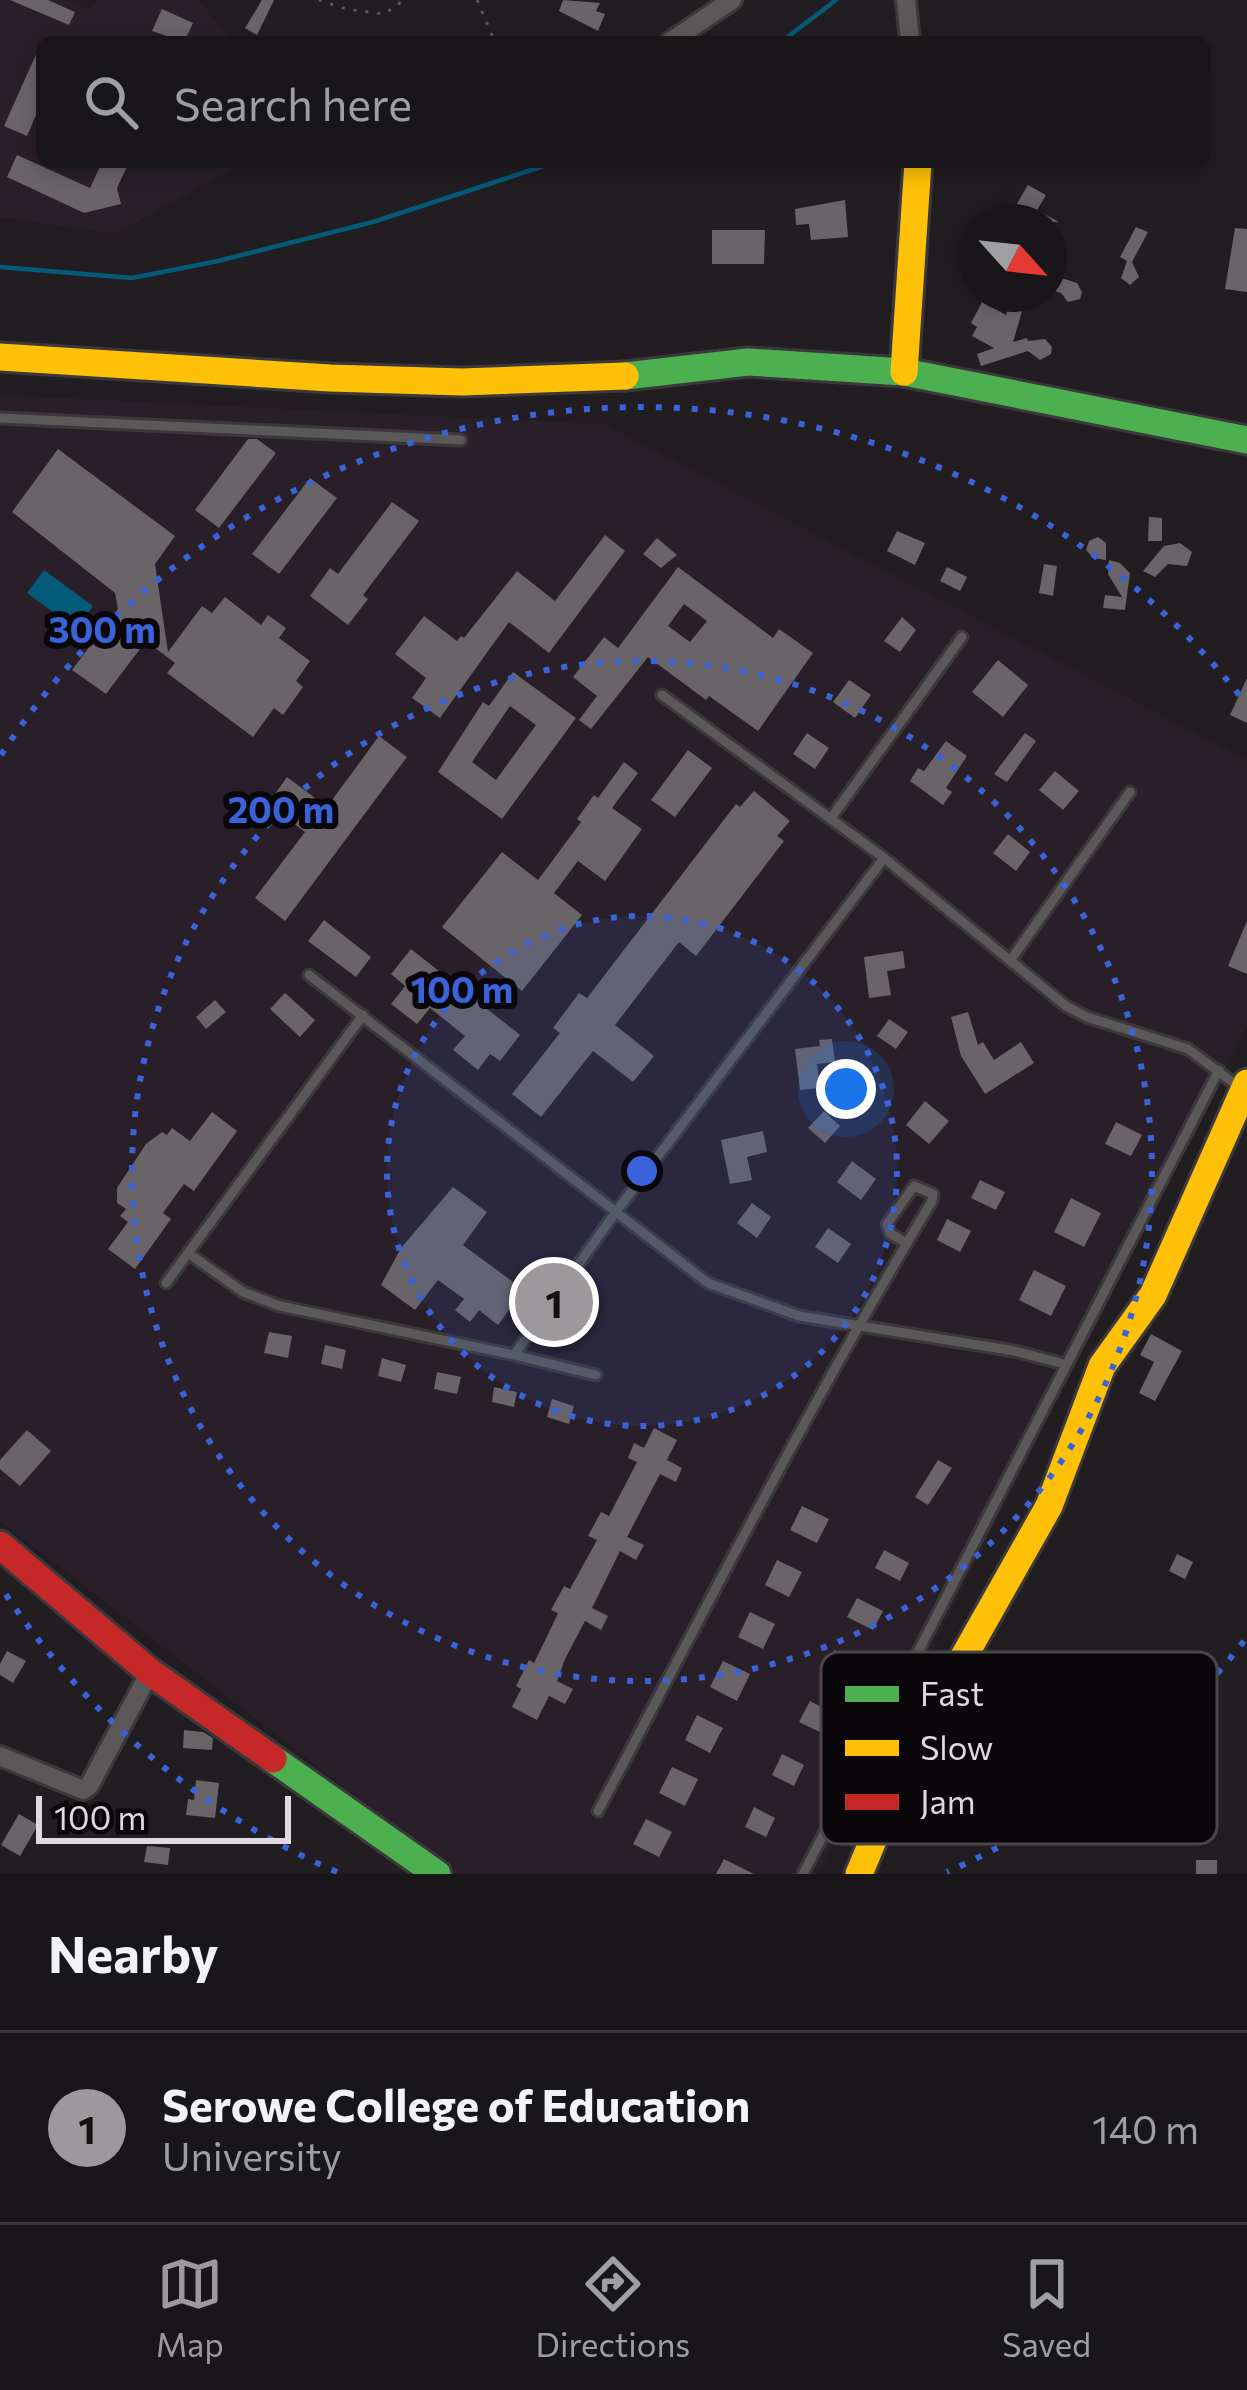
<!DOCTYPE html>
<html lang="en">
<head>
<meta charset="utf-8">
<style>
  :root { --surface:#191619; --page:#221f22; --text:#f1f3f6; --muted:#9f9fa2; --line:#373538; --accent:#9c989c }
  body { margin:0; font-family:Commissioner,sans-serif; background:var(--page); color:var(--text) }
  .compass { position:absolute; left:959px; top:204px; width:108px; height:108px; border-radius:50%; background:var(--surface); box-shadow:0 6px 18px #0003; rotate:117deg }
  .scale { position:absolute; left:36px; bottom:30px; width:255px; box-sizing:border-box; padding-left:12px; border:6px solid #dfdadf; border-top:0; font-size:33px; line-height:42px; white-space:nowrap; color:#dfdadf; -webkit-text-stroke:9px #0a070a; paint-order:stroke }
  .you { position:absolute; left:846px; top:1089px; width:42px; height:42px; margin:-30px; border:9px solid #fff; border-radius:50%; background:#1a73e8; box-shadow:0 0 0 18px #1a73e833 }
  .badge { display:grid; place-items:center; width:78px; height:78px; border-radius:50%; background:var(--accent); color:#111; font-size:39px; font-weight:700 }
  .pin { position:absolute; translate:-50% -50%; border:6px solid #fff; box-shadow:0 3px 12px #0006 }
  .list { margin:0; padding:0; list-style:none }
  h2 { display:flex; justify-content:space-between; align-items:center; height:156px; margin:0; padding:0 48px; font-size:51px }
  h2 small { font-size:39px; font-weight:400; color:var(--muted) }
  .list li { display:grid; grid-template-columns:78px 1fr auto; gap:36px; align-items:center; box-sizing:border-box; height:192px; padding:0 48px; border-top:3px solid var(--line) }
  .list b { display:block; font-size:45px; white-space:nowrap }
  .list p { margin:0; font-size:39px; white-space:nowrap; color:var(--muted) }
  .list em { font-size:39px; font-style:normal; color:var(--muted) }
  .icon { flex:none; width:66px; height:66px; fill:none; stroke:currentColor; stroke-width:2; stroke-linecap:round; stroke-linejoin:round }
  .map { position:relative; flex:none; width:1247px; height:1874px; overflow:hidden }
  .search { position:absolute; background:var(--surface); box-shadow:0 6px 18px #0003; left:36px; right:36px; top:36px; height:132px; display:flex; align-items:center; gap:30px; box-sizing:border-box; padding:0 42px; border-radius:18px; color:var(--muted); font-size:45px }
  .sheet { height:348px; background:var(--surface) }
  nav { display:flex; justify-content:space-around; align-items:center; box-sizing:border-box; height:168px; border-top:3px solid var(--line); background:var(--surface); font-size:33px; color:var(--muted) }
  nav a { display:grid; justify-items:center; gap:6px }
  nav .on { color:var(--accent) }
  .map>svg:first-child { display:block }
  .built { fill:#291f29 }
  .water { fill:#035a79 }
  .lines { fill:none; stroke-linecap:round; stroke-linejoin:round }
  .stream { stroke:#035a79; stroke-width:4.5 }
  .building { fill:#686468; fill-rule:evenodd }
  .lane-casing { stroke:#3b383b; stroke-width:15 }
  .street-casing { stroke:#3b383b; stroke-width:24 }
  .fast-casing { stroke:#3b383b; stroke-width:33 }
  .slow-casing { stroke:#3b383b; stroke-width:33 }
  .jam-casing { stroke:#3b383b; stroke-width:33 }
  .path { stroke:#5c595b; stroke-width:3; stroke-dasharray:3 9; stroke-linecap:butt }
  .lane { stroke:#5a5858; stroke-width:9 }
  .street { stroke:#5a5858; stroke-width:18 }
  .fast { stroke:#4caf50; stroke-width:27 }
  .slow { stroke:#ffc107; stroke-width:27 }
  .jam { stroke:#c62828; stroke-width:27 }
  .ring { fill:none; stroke:#3a63d9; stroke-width:6; stroke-dasharray:6 12 }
  .key { fill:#0a070a; stroke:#4a464a; stroke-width:3 }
  .key-label { font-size:33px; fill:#dfdadf }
  .centre { fill:#3a63d9; stroke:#0a070a; stroke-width:6 }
  .ring-label { font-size:36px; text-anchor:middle; font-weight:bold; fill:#3a63d9; stroke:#0a070a; stroke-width:12; stroke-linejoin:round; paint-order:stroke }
</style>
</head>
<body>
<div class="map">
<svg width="1247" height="1874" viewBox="0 0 1247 1874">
  <rect width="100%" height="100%" fill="#211d21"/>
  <path class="built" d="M0,0H66L89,9L99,0H198L234,42H42V162H246L115,234L0,217Z
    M0,395L604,424L1247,760V1028L818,1874H456L0,1521Z"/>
  <path class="water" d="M44,570L93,606L76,629L27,593Z"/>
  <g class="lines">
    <path class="stream" d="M781,42L836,0
      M0,267L132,278L218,261L373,222L556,162"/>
  </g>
  <path class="building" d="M10,0H48L75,12L69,25Z
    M262,0H274L257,35L245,28Z
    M563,0L600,3L596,11L605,14L598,31L559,11Z
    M162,9L193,23L184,42L152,31Z
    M42,41V101L27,136L4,126Z
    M17,155L90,188L102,162H129L117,188L121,204L84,213L7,177Z
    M1028,185L1046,195L1037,210L1059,222H1030L1012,212Z
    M845,200L848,237L811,240L809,224L796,225L795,209Z
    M1136,227L1148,232L1132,262L1139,277L1130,285L1121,278L1127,261L1120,257Z
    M1235,228L1247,229V292L1225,289Z
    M712,230H765L764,264H712Z
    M1052,275L1077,283L1082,292L1080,299L1068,302L1061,293L1049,289Z
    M1012,294H1027L1013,342L1027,338L1028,341L1045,339L1052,347L1051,354L1040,360L1028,351L981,366L977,354L994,348L972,336L977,327L971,323L982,302L1006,315Z
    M248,439H257L276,453L219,528L195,510Z
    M58,449L175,536L155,564L168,652L202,606L212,613L225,597L261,625L268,615L286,628L279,638L310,661L296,681L303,687L283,715L274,708L253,737L167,673L175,663L146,641L106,694L72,670L118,609L115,593L12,512Z
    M310,478L337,498L279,574L252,554Z
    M392,502L419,521L363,595L368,599L348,625L310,596L330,568L338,574Z
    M1149,517L1162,518V541H1148Z
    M897,531L925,543L915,565L887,551Z
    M605,535L625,551L549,653L509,622L440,718L412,698L426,678L395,654L424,616L457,641L461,636L464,638L517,571L555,601Z
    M1098,537L1106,543V560L1093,558L1086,550L1089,541Z
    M657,538L677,555L661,568L643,554Z
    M1180,543L1192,552L1187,566L1168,564L1155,577L1143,571L1164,546Z
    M1109,560L1120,563L1130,573L1125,610L1103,608L1105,595L1122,597L1108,574Z
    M1044,564L1057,566L1053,596L1039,593Z
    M678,567L773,638L779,629L813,653L758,731L709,696L706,700L648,657L591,729L579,720L597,696L573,677L604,637L618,648ZM684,604L707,621L690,642L668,626Z
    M947,567L967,577L960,591L940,581Z
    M902,617L916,630L900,652L884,641Z
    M998,660L1028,685L1003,717L972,692Z
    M513,672L576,718L502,819L438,772L483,702L489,706ZM510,706L536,725L496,780L472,762Z
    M1247,678V723L1230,715Z
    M849,680L871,695L855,718L833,702Z
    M807,733L829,748L815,769L793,754Z
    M1025,733L1036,741L1007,782L994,774Z
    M379,736L407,757L285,921L255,898L305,832L268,804L287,777L327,807Z
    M946,741L967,756L946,788L952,792L943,805L910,781L918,768L924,771Z
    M688,750L712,768L675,817L651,800Z
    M624,762L638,773L612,808L642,829L605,881L578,861L554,893L582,915L522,991L442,927L502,852L538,880L581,822L577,819L594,795L598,798Z
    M1055,771L1079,791L1063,810L1039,790Z
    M754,791L790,821L777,836L784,841L696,956L679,942L615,1025L654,1056L633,1082L593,1051L541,1117L512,1094L560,1033L553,1028L579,993L587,998L736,804L740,807Z
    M1008,834L1030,852L1016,871L993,853Z
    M324,920L371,957L356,977L308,941Z
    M1247,921V974L1228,966Z
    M411,949L520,1035L500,1061L490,1054L478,1070L453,1050L465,1036L430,1008L417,1024L391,1004L405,986L391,974Z
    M903,951L905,968L887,971L891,995L869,998L864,957Z
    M285,993L315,1020L300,1037L270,1009Z
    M215,1000L226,1012L206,1029L196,1017Z
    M968,1012L978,1045L983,1042L994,1060L1021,1042L1034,1063L985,1094L961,1056L951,1017Z
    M889,1019L908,1032L896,1049L877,1036Z
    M832,1039L835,1062L817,1064L820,1088L800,1090L795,1049L820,1046L819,1040Z
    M925,1101L949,1121L929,1144L906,1125Z
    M824,1111L840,1126L825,1143L808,1128Z
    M212,1112L237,1131L194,1191L184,1184L163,1213L171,1219L135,1269L108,1249L128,1222L120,1216L126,1209L117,1203V1188L146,1144L162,1132L167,1135L172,1128L190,1141Z
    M1116,1122L1142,1135L1131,1156L1105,1144Z
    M763,1131L767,1152L747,1157L752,1180L730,1184L721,1140Z
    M852,1161L876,1179L861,1200L837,1182Z
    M980,1180L1005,1192L996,1210L971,1198Z
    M453,1187L487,1212L463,1245L524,1290L498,1325L479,1310L470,1322L455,1310L464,1299L438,1280L415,1310L381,1285L401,1248Z
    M1071,1198L1101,1213L1084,1247L1054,1232Z
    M752,1203L771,1217L757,1238L737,1223Z
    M947,1219L971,1231L960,1252L937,1240Z
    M828,1228L851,1244L838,1263L815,1247Z
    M1034,1270L1066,1286L1051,1316L1019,1300Z
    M269,1332L292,1336L288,1358L264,1353Z
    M1151,1334L1182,1351L1155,1401L1139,1393L1154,1362L1140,1355Z
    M325,1345L346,1350L342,1369L321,1364Z
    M382,1358L406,1365L401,1382L378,1376Z
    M437,1372L461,1377L457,1394L434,1389Z
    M494,1387L517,1392L514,1407L492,1402Z
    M552,1399L574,1406L569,1424L547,1417Z
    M654,1428L677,1440L667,1460L682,1468L676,1482L660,1474L627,1537L644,1545L636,1560L620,1551L592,1608L608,1616L601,1630L585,1621L565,1659L557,1681L573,1689L565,1704L549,1696L537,1720L512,1707L521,1689L516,1686L529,1660L534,1663L551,1628L558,1613L551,1610L564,1586L570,1589L597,1540L588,1536L601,1512L609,1516L637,1462L628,1458L634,1443L644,1448Z
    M27,1430L51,1451L20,1486L0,1469V1460Z
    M938,1460L952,1468L928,1505L915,1497Z
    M802,1506L829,1519L817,1543L790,1530Z
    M884,1550L909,1563L900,1581L875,1568Z
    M1177,1554L1193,1562L1185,1579L1169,1571Z
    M777,1560L802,1572L789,1597L765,1585Z
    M857,1598L883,1611L873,1630L847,1617Z
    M750,1612L775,1624L763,1649L738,1637Z
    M834,1650L856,1662L847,1679L826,1667Z
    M7,1651L26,1661L13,1683L0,1675V1664Z
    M723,1661L750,1674L737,1701L710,1687Z
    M810,1701L833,1713L822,1733L799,1722Z
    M697,1715L723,1728L710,1753L685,1740Z
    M184,1730L203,1732L213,1738L212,1750L183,1748Z
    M782,1754L804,1765L794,1786L772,1775Z
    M672,1767L698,1779L685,1806L659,1793Z
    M196,1780L219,1783L215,1818L186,1815L188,1799L194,1800Z
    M754,1807L775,1818L766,1837L745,1827Z
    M19,1814L38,1825L20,1856L1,1845Z
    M646,1819L672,1832L659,1857L633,1844Z
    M147,1846L170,1848L168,1865L144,1862Z
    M724,1859L754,1874H716Z
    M1196,1860H1217V1874H1196Z"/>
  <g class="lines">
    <g class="lane-casing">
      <path id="lane" d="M0,418L461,440
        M662,695L884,858L1066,1006L1087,1017L1188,1049L1239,1087
        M831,818L962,637
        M1012,958L1130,792
        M309,975L708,1283L799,1316L1015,1351L1064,1364
        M188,1253L243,1292L280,1306L514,1355L615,1213L884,858
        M166,1283L363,1015
        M514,1355L596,1375
        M598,1811C707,1606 812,1400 932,1201L933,1194L914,1186L887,1224L890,1233L906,1243
        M803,1874L1219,1070"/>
    </g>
    <g class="street-casing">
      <path id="street" d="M906,0L910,42
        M670,42L732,0
        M0,1756L83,1790L89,1786L150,1672"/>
    </g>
    <g class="fast-casing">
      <path id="fast" d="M625,376L748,362L904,372L1247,440
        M273,1759L437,1874"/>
    </g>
    <g class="slow-casing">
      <path id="slow" d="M0,357L330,378L462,382L625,376
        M904,372L918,162
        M859,1874L910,1752L1049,1506L1102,1366L1153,1295L1247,1083"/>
    </g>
    <g class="jam-casing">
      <path id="jam" d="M0,1545L150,1672L273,1759"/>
    </g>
    <path class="path" d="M319,0L346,9L384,14L404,0
      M477,0L495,42"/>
    <use href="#lane" class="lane"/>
    <use href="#street" class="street"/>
    <use href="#fast" class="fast"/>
    <use href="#slow" class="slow"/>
    <use href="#jam" class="jam"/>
  </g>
  <circle cx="642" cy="1171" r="255" fill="#3a63d9" fill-opacity=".12"/>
  <g class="ring">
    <circle cx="642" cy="1171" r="255"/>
    <circle cx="642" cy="1171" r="510"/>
    <path d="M1244 1641A764 764 0 0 1 947 1872M337 1872A764 764 0 0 1 1 1587M1 755A764 764 0 0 1 1244 701"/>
  </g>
  <rect x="821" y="1652" width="396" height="192" rx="18" class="key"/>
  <rect x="845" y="1686" width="54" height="16" fill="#4caf50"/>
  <rect x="845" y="1740" width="54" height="16" fill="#ffc107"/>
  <rect x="845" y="1794" width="54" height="16" fill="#c62828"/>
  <g class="key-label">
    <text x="920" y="1706">Fast</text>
    <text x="920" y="1760">Slow</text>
    <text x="920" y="1814">Jam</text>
  </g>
  <circle cx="642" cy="1171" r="18" class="centre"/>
  <g class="ring-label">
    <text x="102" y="643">300 m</text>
    <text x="281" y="823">200 m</text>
    <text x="462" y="1003">100 m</text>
  </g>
</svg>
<svg class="compass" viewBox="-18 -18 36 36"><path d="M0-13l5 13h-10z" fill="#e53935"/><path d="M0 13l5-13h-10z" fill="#9f9fa2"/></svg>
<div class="scale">100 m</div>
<div class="you"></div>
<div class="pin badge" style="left:554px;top:1302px">1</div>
<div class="search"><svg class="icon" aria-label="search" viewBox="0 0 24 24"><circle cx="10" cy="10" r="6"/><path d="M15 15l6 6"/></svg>Search here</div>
</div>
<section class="sheet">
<h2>Nearby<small></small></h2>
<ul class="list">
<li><span class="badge">1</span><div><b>Serowe College of Education</b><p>University</p></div><em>140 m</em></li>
</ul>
</section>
<nav>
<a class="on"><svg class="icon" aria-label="map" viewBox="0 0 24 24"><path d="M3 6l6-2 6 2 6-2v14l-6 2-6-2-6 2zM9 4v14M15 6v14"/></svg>Map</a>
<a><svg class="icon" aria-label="directions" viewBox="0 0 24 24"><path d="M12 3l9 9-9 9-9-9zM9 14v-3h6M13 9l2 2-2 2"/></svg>Directions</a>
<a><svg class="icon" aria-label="saved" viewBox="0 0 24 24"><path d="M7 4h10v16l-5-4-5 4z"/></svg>Saved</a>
</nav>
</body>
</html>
